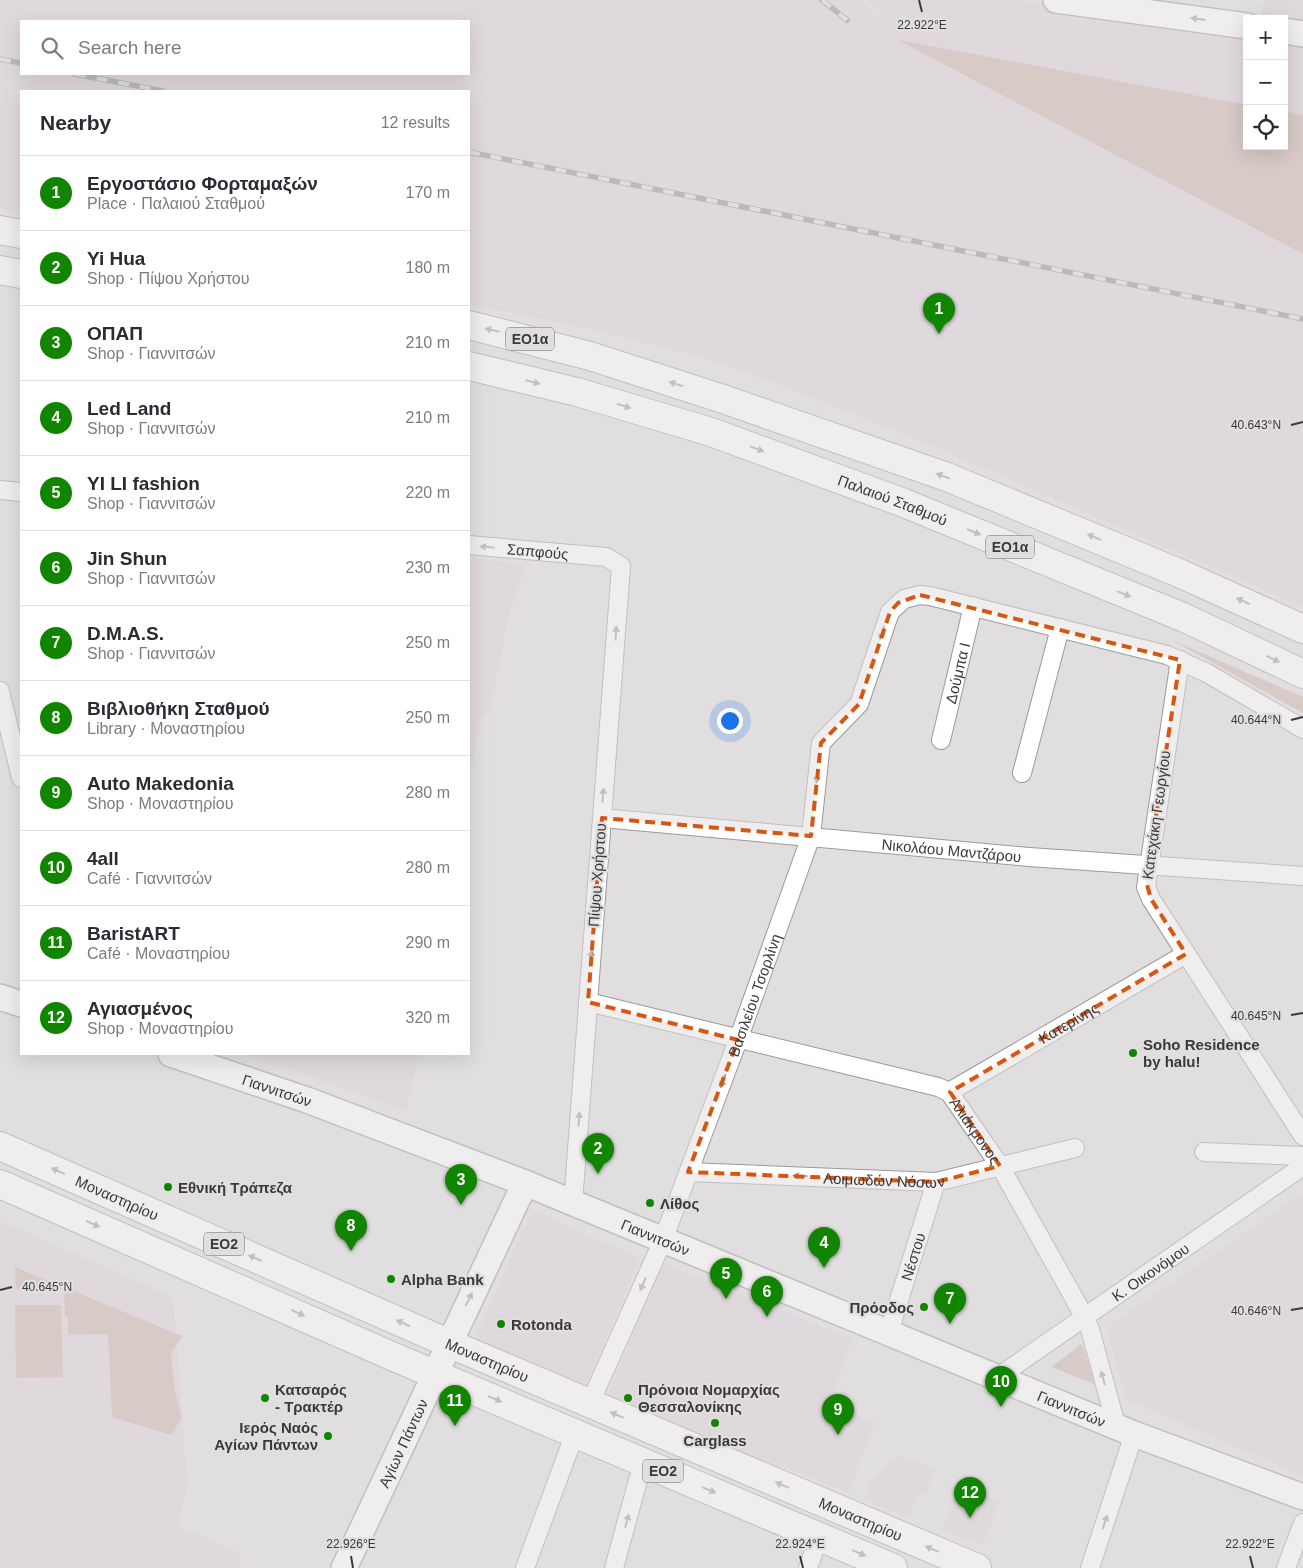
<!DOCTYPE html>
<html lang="en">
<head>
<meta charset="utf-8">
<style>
  :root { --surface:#fff; --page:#f7f7f7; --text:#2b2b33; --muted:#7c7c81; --line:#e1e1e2; --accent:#118500 }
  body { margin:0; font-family:Arial,sans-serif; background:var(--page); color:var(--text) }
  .controls { position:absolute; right:15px; top:15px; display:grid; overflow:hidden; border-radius:0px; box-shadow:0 5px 20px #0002 }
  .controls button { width:45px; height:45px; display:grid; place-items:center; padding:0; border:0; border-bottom:1px solid var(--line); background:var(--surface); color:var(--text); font:25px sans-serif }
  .you { position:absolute; left:729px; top:720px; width:18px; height:18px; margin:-12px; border:4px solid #fff; border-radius:50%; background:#1a73e8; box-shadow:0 0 0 8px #1a73e833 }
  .badge { display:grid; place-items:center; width:32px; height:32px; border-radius:50%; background:var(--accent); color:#fff; font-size:16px; font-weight:700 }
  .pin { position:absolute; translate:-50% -41px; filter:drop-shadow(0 1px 2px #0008) }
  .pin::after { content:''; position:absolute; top:26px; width:18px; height:15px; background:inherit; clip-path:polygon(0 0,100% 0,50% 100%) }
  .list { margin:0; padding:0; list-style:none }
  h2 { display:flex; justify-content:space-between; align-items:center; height:65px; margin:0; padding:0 20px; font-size:21px }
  h2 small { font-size:16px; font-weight:400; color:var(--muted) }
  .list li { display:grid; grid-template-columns:32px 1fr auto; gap:15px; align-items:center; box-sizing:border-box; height:75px; padding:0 20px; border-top:1px solid var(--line) }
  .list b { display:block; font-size:19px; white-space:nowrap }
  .list p { margin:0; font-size:16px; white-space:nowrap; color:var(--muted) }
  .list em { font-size:16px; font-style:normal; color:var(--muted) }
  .icon { flex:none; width:28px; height:28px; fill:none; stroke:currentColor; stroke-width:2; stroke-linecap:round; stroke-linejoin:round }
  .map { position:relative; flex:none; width:1303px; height:1568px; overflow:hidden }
  .search { position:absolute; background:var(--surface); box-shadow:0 5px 20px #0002; left:20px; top:20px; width:450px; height:55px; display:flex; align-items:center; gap:12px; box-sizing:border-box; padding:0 18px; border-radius:0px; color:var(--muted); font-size:19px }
  .panel { position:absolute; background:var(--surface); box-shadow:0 5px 20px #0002; left:20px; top:90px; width:450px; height:965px; border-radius:0px }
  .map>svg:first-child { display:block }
  .built { fill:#dcd1d8; fill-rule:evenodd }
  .green { fill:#cdb2a6 }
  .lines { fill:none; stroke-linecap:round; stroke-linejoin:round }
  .minor-casing { stroke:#9c999b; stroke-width:20 }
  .secondary-casing { stroke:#9c999b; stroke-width:28 }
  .primary-casing { stroke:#9c999b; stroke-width:30 }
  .trunk-casing { stroke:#9c999b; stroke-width:30 }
  .minor { stroke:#fff; stroke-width:18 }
  .secondary { stroke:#fff; stroke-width:25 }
  .primary { stroke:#fff; stroke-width:28 }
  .trunk { stroke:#fff; stroke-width:28 }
  .rail-casing { stroke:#8e8c8e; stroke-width:5.5 }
  .rail { stroke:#e1dee0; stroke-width:4; stroke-dasharray:11; stroke-linecap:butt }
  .oneway { fill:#9d9c9d }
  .marked { fill:none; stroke:#d75611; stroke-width:4; stroke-dasharray:10 6; stroke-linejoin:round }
  .ticks { fill:none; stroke:#3b3a3b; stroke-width:2 }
  .poi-dot { fill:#118500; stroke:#e1dee0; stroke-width:2 }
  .labels { text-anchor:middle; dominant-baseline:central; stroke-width:4.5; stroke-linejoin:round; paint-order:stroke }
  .shield { fill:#e1dee0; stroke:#6d6b6c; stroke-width:1 }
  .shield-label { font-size:14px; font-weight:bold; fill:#3b3a3b }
  .street-label { font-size:15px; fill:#3b3a3b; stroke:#e1dee0 }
  .poi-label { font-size:15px; font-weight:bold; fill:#3b3a3b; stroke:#e1dee0; text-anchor:start }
  .ticks-label { font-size:12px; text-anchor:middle; fill:#3b3a3b; stroke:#e1dee0; stroke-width:4.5; stroke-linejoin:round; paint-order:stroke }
</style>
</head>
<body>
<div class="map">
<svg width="1303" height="1568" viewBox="0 0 1303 1568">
  <rect width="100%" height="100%" fill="#e1dee0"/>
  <path class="built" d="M0,0H861L892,34L867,0H1013L1247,22V146H1284V19H1261L1264,0H1303V607L895,430L748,373L709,359L587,329L469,304V91H21V213L0,208ZM21,21H469V74H21Z
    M469,558L526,564L509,615L491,709L481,717L469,783Z
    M246,1054H418L407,1111Z
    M1303,1193V1476L1126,1399L1106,1328Z
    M532,1210L640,1258L582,1395L471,1348Z
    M0,1221L173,1297L188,1485L177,1526L243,1554L237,1568H0Z
    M662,1263L852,1339L829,1405L875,1423L848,1493L787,1468L741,1456L604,1404Z
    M899,1456L935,1469L926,1494L916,1495L908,1517L864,1500L872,1478Z
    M959,1486L999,1501L983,1545L942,1530Z"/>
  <path class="green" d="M898,40L1247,105V146H1284V111L1303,115V254Z
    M1170,639L1303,697V713Z
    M15,1267L182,1336L171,1353L175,1391L182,1417L171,1435L112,1417L108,1334L68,1335V1317L65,1316L64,1289H16Z
    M15,1305H61L63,1377L16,1378Z
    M1082,1344L1095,1384L1051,1367Z"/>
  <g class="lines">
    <g class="minor-casing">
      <g id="minor">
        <path d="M0,490L21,492"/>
        <path id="s1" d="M469,545L606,557L621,566L573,1203"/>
        <path d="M1180,660L1146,887L1151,899L1303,1136"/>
        <path d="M0,691L21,778"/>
        <path id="s2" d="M941,740L973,606"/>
        <path d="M1022,773L1060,628"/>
        <path id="s3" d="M602,818L1029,857L1303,876"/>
        <path id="s4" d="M588,1002L938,1087L949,1092L1000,1166L1084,1316L1090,1329L1116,1425"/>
        <path id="s5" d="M949,1092L1186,954"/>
        <path d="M1204,1152L1303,1156"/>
        <path id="s6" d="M688,1172L936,1182L1075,1148"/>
        <path id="s7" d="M889,1332L936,1182"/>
        <path id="s8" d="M998,1377L1303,1166"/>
        <path id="s9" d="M590,1403L663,1240L738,1040L811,836L821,743L859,704L890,612L904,599L920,595L930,596L1167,655L1207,673L1303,729"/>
        <path d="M525,1568L575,1433"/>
        <path d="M614,1568L643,1462"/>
        <path d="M808,1568L819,1537"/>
        <path d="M1090,1568L1134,1434"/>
        <path d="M1286,1568L1303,1523"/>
      </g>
    </g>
    <g class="secondary-casing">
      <g id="secondary">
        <path d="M1056,0L1247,26"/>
        <path d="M1284,31L1303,34"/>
        <path d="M0,997L21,1004"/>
        <path id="s10" d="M171,1054L307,1100L525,1183L1134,1434L1303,1497"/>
        <path id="s11" d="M344,1568L525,1183"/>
      </g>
    </g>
    <g class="primary-casing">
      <g id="primary">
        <path id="s12" d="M0,1146L448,1343L977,1568"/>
        <path d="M0,1184L394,1357L893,1568"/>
      </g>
    </g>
    <g class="trunk-casing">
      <g id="trunk">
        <path d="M0,230L21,234"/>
        <path d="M0,270L21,274"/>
        <path d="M469,325L590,356L723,399L947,477L1179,573L1303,629"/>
        <path id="s13" d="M469,366L577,392L711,432L904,503L1185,618L1303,674"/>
      </g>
    </g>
    <use href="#minor" class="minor"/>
    <use href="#secondary" class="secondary"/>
    <use href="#primary" class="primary"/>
    <use href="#trunk" class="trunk"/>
    <g class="rail-casing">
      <path id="rail" d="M822,0L847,20
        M0,59L21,63
        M75,74L163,91
        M469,152L1303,319"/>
    </g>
    <use href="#rail" class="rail"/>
  </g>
  <defs><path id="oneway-solid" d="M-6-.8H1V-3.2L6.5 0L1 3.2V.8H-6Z" transform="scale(1.25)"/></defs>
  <g class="oneway">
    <use href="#oneway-solid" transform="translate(1198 19) rotate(-172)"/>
    <use href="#oneway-solid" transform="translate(492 330) rotate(-167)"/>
    <use href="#oneway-solid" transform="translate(533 382) rotate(14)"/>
    <use href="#oneway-solid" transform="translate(676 384) rotate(-162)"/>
    <use href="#oneway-solid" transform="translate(624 406) rotate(17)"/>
    <use href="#oneway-solid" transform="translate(757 449) rotate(20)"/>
    <use href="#oneway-solid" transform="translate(943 476) rotate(-160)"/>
    <use href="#oneway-solid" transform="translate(974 532) rotate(22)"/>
    <use href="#oneway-solid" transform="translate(1094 537) rotate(-157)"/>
    <use href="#oneway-solid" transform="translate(487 547) rotate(-174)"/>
    <use href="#oneway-solid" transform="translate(1124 594) rotate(22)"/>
    <use href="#oneway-solid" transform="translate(1243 601) rotate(-156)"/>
    <use href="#oneway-solid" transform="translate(616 633) rotate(-86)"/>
    <use href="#oneway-solid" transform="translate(882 633) rotate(108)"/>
    <use href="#oneway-solid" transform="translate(1273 659) rotate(26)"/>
    <use href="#oneway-solid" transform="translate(817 776) rotate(96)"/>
    <use href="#oneway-solid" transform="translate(603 795) rotate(-86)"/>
    <use href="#oneway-solid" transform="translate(591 957) rotate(-86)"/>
    <use href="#oneway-solid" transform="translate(723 1081) rotate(111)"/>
    <use href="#oneway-solid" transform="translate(579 1119) rotate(-86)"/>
    <use href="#oneway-solid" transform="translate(58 1171) rotate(-156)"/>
    <use href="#oneway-solid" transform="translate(800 1176) rotate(-178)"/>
    <use href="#oneway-solid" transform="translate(93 1224) rotate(24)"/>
    <use href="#oneway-solid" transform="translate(255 1258) rotate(-156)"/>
    <use href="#oneway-solid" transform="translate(643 1284) rotate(114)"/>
    <use href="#oneway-solid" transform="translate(469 1299) rotate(-64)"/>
    <use href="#oneway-solid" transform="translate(298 1313) rotate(24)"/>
    <use href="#oneway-solid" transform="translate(403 1323) rotate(-156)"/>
    <use href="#oneway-solid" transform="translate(1103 1378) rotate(-105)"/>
    <use href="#oneway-solid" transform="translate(495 1399) rotate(23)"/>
    <use href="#oneway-solid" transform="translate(617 1415) rotate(-157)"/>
    <use href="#oneway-solid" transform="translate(782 1485) rotate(-157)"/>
    <use href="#oneway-solid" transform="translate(709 1490) rotate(23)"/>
    <use href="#oneway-solid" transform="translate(627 1521) rotate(-75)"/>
    <use href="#oneway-solid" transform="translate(1105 1522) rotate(-72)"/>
    <use href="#oneway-solid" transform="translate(932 1549) rotate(-157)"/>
    <use href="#oneway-solid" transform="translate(859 1553) rotate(23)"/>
  </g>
  <path d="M0 0H1303V1568H0ZM920,595L1180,660L1146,881L1151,899L1186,954L950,1092L1000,1166L936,1182L688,1172L738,1040L588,1002L602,818L811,836L821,743L859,704L890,612L898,603Z" fill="#e1dee0" fill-opacity=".55" fill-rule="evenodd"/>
  <path class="marked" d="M920,595L1180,660L1146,881L1151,899L1186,954L950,1092L1000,1166L936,1182L688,1172L738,1040L588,1002L602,818L811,836L821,743L859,704L890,612L898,603Z"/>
  <path class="ticks" d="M919,0L922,12M1291,425L1303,422M1291,720L1303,717M1291,1015L1303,1013M0,1290L12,1287M1291,1310L1303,1308M351,1556L353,1568M800,1556L803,1568M1250,1556L1253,1568"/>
  <g class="poi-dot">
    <circle cx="1133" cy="1053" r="5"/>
    <circle cx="168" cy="1187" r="5"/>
    <circle cx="650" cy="1203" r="5"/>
    <circle cx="391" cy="1279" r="5"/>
    <circle cx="924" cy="1307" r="5"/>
    <circle cx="501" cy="1324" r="5"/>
    <circle cx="265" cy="1398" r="5"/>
    <circle cx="628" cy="1398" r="5"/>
    <circle cx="715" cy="1423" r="5"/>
    <circle cx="328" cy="1436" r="5"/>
  </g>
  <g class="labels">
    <g class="shield">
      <rect x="506" y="327.5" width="48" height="23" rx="4"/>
      <rect x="986" y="535.5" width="48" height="23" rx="4"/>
      <rect x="204" y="1232.5" width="40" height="23" rx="4"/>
      <rect x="643" y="1459.5" width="40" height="23" rx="4"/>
    </g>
    <g class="shield-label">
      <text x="530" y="339">ΕΟ1α</text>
      <text x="1010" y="547">ΕΟ1α</text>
      <text x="224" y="1244">ΕΟ2</text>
      <text x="663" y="1471">ΕΟ2</text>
    </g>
    <g class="street-label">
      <text stroke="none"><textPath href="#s13" startOffset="445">Παλαιού Σταθμού</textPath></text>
      <text stroke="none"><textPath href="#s1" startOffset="69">Σαπφούς</textPath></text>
      <text stroke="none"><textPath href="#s2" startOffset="69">Δούμπα Ι</textPath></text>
      <text transform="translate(1156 815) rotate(-82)">Κατεχάκη Γεωργίου</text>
      <text stroke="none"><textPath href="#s3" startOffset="351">Νικολάου Μαντζάρου</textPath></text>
      <text transform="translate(597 875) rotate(-86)">Πίψου Χρήστου</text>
      <text stroke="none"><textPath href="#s9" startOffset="440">Βασιλείου Τσορλίνη</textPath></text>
      <text stroke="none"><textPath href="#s5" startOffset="138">Κατερίνης</textPath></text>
      <text stroke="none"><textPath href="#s10" startOffset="112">Γιαννιτσών</textPath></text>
      <text stroke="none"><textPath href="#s4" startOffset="419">Αλιάκμονος</textPath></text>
      <text stroke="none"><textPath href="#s6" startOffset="196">Λοιμωδών Νόσων</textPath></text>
      <text stroke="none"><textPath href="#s12" startOffset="128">Μοναστηρίου</textPath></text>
      <text stroke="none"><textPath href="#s10" startOffset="518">Γιαννιτσών</textPath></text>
      <text stroke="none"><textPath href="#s7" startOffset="79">Νέστου</textPath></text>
      <text stroke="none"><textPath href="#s8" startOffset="185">Κ. Οικονόμου</textPath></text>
      <text stroke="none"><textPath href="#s12" startOffset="532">Μοναστηρίου</textPath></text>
      <text stroke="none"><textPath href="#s10" startOffset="968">Γιαννιτσών</textPath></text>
      <text stroke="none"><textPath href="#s11" startOffset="138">Αγίων Πάντων</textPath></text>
      <text stroke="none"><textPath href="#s12" startOffset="938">Μοναστηρίου</textPath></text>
    </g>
    <g class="poi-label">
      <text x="1143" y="1044">Soho Residence<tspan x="1143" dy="17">by halu!</tspan></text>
      <text x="178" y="1187">Εθνική Τράπεζα</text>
      <text x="660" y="1203">Λίθος</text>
      <text x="401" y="1279">Alpha Bank</text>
      <text x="914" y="1307" text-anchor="end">Πρόοδος</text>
      <text x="511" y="1324">Rotonda</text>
      <text x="275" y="1389">Κατσαρός<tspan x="275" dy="17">- Τρακτέρ</tspan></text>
      <text x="638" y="1389">Πρόνοια Νομαρχίας<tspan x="638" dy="17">Θεσσαλονίκης</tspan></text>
      <text x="318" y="1427" text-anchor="end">Ιερός Ναός<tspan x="318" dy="17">Αγίων Πάντων</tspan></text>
      <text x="715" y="1440" text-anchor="middle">Carglass</text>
    </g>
  </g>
  <g class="ticks-label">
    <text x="922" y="29">22.922°E</text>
    <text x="1256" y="429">40.643°N</text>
    <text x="1256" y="724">40.644°N</text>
    <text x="1256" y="1020">40.645°N</text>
    <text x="47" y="1291">40.645°N</text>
    <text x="1256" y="1315">40.646°N</text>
    <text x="351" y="1548">22.926°E</text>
    <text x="800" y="1548">22.924°E</text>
    <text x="1250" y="1548">22.922°E</text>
  </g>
</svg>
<div class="controls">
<button>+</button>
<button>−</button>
<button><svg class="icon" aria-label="locate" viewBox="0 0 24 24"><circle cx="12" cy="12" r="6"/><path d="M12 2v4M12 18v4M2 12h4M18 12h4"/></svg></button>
</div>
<div class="you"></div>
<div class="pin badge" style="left:939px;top:334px">1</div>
<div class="pin badge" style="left:598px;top:1174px">2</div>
<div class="pin badge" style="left:461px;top:1205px">3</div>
<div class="pin badge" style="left:824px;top:1268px">4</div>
<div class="pin badge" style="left:726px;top:1299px">5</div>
<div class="pin badge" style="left:767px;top:1317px">6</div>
<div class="pin badge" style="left:950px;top:1324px">7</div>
<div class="pin badge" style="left:351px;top:1251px">8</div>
<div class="pin badge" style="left:838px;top:1435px">9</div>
<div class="pin badge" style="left:1001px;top:1407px">10</div>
<div class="pin badge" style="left:455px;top:1426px">11</div>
<div class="pin badge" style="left:970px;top:1518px">12</div>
<div class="search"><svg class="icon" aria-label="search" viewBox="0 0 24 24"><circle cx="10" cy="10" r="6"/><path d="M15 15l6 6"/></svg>Search here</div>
<section class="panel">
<h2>Nearby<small>12 results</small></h2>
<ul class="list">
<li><span class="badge">1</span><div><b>Εργοστάσιο Φορταμαξών</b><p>Place · Παλαιού Σταθμού</p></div><em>170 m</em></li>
<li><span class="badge">2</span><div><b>Yi Hua</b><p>Shop · Πίψου Χρήστου</p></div><em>180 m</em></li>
<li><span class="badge">3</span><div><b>ΟΠΑΠ</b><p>Shop · Γιαννιτσών</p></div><em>210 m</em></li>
<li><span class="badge">4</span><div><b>Led Land</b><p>Shop · Γιαννιτσών</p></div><em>210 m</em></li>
<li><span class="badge">5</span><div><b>YI LI fashion</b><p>Shop · Γιαννιτσών</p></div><em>220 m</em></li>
<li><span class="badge">6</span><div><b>Jin Shun</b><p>Shop · Γιαννιτσών</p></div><em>230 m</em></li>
<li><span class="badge">7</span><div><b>D.M.A.S.</b><p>Shop · Γιαννιτσών</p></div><em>250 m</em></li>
<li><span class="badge">8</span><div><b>Βιβλιοθήκη Σταθμού</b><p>Library · Μοναστηρίου</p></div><em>250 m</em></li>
<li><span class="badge">9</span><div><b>Auto Makedonia</b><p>Shop · Μοναστηρίου</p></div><em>280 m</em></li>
<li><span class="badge">10</span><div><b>4all</b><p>Café · Γιαννιτσών</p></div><em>280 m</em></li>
<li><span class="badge">11</span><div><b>BaristART</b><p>Café · Μοναστηρίου</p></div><em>290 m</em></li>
<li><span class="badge">12</span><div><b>Αγιασμένος</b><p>Shop · Μοναστηρίου</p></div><em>320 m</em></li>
</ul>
</section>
</div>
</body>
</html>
